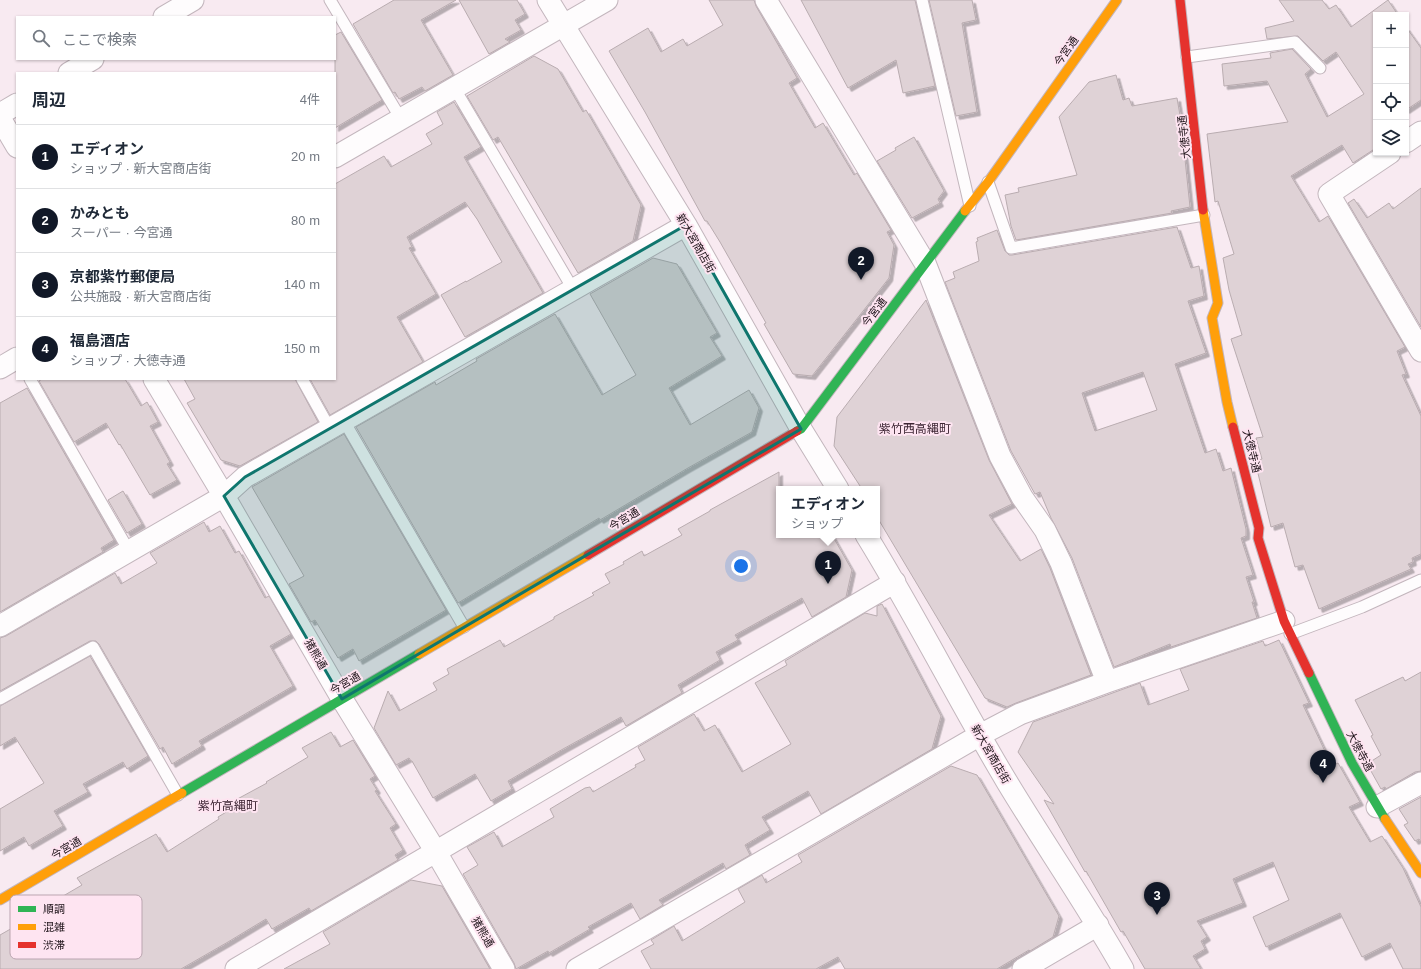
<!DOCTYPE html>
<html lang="ja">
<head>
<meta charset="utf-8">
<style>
  :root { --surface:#fff; --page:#f6f6f7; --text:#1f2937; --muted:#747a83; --line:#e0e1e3; --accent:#111827 }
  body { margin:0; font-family:Helvetica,"Noto Sans JP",sans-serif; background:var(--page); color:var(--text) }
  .controls { position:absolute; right:12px; top:12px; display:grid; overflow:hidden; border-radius:0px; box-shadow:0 1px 3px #0004 }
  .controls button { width:36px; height:36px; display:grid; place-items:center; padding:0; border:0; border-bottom:1px solid var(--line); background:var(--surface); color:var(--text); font:20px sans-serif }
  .you { position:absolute; left:741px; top:566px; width:14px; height:14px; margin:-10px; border:3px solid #fff; border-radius:50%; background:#1a73e8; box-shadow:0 0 0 6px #1a73e833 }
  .badge { display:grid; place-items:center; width:26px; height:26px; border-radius:50%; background:var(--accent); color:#fff; font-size:13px; font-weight:700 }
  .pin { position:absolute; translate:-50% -33px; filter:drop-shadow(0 1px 2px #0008) }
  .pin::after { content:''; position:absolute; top:21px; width:14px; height:12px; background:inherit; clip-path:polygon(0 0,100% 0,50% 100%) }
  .popup { position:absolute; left:776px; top:486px; width:104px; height:52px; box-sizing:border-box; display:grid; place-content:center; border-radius:0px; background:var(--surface); filter:drop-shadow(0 1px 3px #0005); font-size:13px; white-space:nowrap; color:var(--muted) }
  .popup b { font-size:15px; color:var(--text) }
  .popup::after { content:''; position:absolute; left:50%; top:100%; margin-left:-8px; border:8px solid transparent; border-top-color:var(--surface) }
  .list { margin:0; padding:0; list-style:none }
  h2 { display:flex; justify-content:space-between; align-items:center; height:52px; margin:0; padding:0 16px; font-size:17px }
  h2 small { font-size:13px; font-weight:400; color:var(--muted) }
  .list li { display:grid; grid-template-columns:26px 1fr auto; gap:12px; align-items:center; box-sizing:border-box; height:64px; padding:0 16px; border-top:1px solid var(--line) }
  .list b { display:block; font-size:15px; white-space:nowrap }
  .list p { margin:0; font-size:13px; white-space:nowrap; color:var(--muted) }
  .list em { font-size:13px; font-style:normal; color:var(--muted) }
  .icon { flex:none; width:22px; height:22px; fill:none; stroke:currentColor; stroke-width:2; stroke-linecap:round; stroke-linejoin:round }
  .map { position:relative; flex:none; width:1421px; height:969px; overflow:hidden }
  .search { position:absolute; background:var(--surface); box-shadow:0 1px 3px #0004; left:16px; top:16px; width:320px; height:44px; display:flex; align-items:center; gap:10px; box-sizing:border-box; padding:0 14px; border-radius:0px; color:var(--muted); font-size:15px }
  .panel { position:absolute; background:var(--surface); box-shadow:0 1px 3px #0004; left:16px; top:72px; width:320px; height:308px; border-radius:0px }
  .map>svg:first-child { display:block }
  .building { fill:#dfd2d6; stroke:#b9acb0; fill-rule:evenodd; filter:url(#shadow) }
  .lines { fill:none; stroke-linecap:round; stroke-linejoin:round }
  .lane-casing { stroke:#c3b6bd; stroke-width:13 }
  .street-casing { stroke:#c3b6bd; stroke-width:23 }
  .fast-casing { stroke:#c3b6bd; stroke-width:11 }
  .slow-casing { stroke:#c3b6bd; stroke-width:11 }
  .jam-casing { stroke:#c3b6bd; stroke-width:11 }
  .lane { stroke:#fefcfd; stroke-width:11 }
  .street { stroke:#fefcfd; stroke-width:21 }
  .fast { stroke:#30b455; stroke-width:9 }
  .slow { stroke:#ff9f0a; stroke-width:9 }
  .jam { stroke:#e5322d; stroke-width:9 }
  .marked { fill:#0f766e; fill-opacity:0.2; stroke:#0f766e; stroke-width:3; stroke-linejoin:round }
  .labels { text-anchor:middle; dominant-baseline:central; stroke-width:4; stroke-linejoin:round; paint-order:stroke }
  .street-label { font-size:11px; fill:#1e1319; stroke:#fee4f1 }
  .neighbourhood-label { font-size:12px; fill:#3d2533; stroke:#fee4f1 }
  .key { fill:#fee4f1; stroke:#bba5b0; stroke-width:1 }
  .key-label { font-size:11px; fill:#1e1319 }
</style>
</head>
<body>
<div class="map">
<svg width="1421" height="969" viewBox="0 0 1421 969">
  <defs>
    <filter id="shadow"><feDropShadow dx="3.5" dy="3.5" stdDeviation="0" flood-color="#0004"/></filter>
  </defs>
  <rect width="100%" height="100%" fill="#f8eaf1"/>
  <path class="building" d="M394,0H456L421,20L453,75L425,91L422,87L399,99L395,92L393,93L353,24Z
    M459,0H517L525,14L515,20L521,30L505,39L510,42L489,54Z
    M709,0H754L756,6L797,78L789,83L815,128L823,123L854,175L857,173L891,230L887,232L894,245L889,278L812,376L793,374L764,324L766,323L720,242L707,221H705L645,112L609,51L648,28L661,52L683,39L687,46L723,25Z
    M801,0H915L935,86L903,93L896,60L848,88Z
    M929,0H972L976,20L962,23L977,112L956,116Z
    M1279,0H1322L1329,9L1336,5L1351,27L1388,0L1398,15H1376V148L1353,163L1342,145L1291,176L1319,222L1328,216L1405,347L1397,351L1406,374L1402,375L1421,416V554L1412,558L1413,562L1408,564L1411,569L1319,609L1303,565L1295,567L1283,523L1271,527L1255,461L1262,459L1256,438L1263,437L1231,339L1242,335L1229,290L1223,258L1234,254L1218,201L1215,202L1207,134L1288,122L1267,81L1224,86L1222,64L1271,58L1270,53L1292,49L1311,69L1305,74L1327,117L1364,94L1336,52L1323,61L1298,36L1267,39L1265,28L1294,21Z
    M1406,27L1421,48V100L1406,110Z
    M341,32L382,100L335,128V35Z
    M534,56L558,69L583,112L586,110L641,205L633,241L578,273L498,137L493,140L467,96Z
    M1116,75L1123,100L1129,98L1132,106L1177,98L1181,121L1190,207L1171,211L1172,213L1016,240L1011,226L1005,195L1019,192L1018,188L1077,175L1059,117L1089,82Z
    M454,102L481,147L464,157L543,293L465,337L441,295L466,281V282L502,262L477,219L465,202L407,237L412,247L409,248L436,294L397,317L423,362L330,415L310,379H335V184L384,156L391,167L432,144L426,134L443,124L437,112Z
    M914,137L944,191L938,199L940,203L912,218L877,161L896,150L895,148Z
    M1421,188V327L1348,203L1354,199L1367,218L1389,203L1393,209Z
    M1177,227L1191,268L1199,266L1204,296L1188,301L1206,353L1175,364L1205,453L1216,449L1223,471L1231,468L1246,529V536L1241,538L1253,575L1246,577L1254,602H1252L1257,618L1171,647L1170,644L1114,667L1072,558L1051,518L1040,492L1035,494L1011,451L945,282L955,278L953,272L979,261L976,242L978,241L977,238L997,230L1005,251L1009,255H1012ZM1143,372L1157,410L1095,431L1082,393Z
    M653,258L677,264L717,333L710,337L722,356L669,388L690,425L749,390L759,408L752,432L688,468L600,520L599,518L458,603L356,427L435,382L436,385L477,361L476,359L555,314L602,395L636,375L590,294Z
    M926,300L989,460L1012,504L989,515L1020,561L1041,549L1050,568L1091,675L1016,703L1007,707L985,698L877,517V489H862L834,446L837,417Z
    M42,379H125L141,406L147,402L158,422L150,426L170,462L167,464L177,480L150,495L120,444L119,445L106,423L74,442L39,381Z
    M184,379H295L318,422L240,466L221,460L187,403L195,399Z
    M27,388L114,540L101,548L103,552L0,612V403Z
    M344,434L446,610L359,661L353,649L338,658L315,620L311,622L289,584L304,576L252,487Z
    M779,472V535H832L852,570L846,597L812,617L802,598L735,635L738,640L716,652L720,660L678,685L682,693L626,726L621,717L563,749L508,781L512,789L491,801L475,774L433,798L412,761H411L409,758L396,765L374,728L388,691L399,711L437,690L433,683L449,674L447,669L500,640L504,647L554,619V617L594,595L592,593L610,583L605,574L624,564L623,562L642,551L644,556L682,535L678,529L710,511V510Z
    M123,491L142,524L127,533L108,500Z
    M204,522L209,532L220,526L235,553L239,551L265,598L269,596L291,634L270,646L293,686L199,741L202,746L172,764L163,747L160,749L99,644L96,641H90L0,691V638L6,636L115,573L121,584L157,563L150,553Z
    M882,604L941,716L932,749L821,814L808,791L762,817L770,830L745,845L750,855L726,869L723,863L659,900L663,905L640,919L631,903L588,927L590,929L549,953L548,951L516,969L514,963L463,874L478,865L467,847L494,832L502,847L554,817L550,809L585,788L590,787L593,792L636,767L635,765L645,760L638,747L694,714L704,731L715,725L742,772L791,744L755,683L787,665L785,661L865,613L877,616V606Z
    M1279,640L1309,703L1303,705L1332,766L1338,763L1360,802L1349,807L1370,842L1382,836L1403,868L1421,907V969H1403L1390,943L1362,957L1340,913L1266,947L1253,917L1289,900L1273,862L1233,879L1243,903L1197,921L1207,937L1201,941L1205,949L1193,956L1201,969H1145L1123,931L1121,932L1086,871L1085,872L1044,800L1054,804L1018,752L1033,722L1140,683L1148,705L1189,690L1180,669L1263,641L1265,646Z
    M90,656L148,756L127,769L123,762L83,784L88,792L54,811L63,826L29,846L24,837L0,851V809L44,783L15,737L0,746V706Z
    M1421,672V771L1415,772L1386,789L1385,787L1381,789L1367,764L1381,755L1371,736L1373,735L1355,700L1403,677L1405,681Z
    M331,732L340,747L353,740L375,776L370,779L377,790L375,791L396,824L390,828L403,850L395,855L398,860L311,911L309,908L272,929L266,919L228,942L181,969H0V935L14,927L21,938L66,912L58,899L82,885L77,878L156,834L167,852L219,819L218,817L233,808L230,803L267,783L266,782L308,757L302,748Z
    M951,766L977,775L1059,916L1053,937L1030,951L1029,950L997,969H845L838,957L816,969H651L641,951L654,944L651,940L674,926L682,941L700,930L745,902L738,889L762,875L766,883L802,862L798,855Z
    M1421,797V842L1419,839L1415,841L1404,825L1408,823L1399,809Z
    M411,880L442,886L490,969H284L330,944L323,932Z"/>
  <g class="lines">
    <g class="lane-casing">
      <path id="lane" d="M330,0L401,119
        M922,0L970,206
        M1187,57L1295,42L1320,68
        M455,89L573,289
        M988,182L1011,248L1204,215
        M30,379L129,551
        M302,379L330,429
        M344,421L464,627
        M1290,634L1362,607L1421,580
        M0,699L93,647L178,795"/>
    </g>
    <g class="street-casing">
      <path id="street" d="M548,0L686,225L801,429L838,489
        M766,0L925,263L1000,456L1022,497L1045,530L1061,563L1107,682
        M164,17L193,0
        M69,73L93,59
        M0,114L17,104
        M0,118L17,147
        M1406,142L1421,132
        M1390,153L1329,194L1421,351
        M335,157L607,0
        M0,368L17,358
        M154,379L224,496L342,699L436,852L504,969
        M866,535C916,616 958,700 1007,782C1045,845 1087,905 1123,969
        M0,626L224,496L245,477L686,225
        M1377,807L1421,783
        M236,969L895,582
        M577,969L980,735L1020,714L1107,682L1284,621
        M1023,969L1098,925"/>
    </g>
    <g class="fast-casing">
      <path id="fast" d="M797,431L801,429L965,211
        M1309,673L1352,763L1385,819
        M182,793L419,654"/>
    </g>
    <g class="slow-casing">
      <path id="slow" d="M1203,210L1218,303L1212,318L1227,402L1233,427
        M965,211L988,182L1117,0
        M419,654L588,555
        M1385,819L1421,873
        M0,900L182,793"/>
    </g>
    <g class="jam-casing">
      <path id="jam" d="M1180,0L1203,210
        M1233,427L1259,528L1258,538L1284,621L1309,673
        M588,555L797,431"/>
    </g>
    <use href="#lane" class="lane"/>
    <use href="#street" class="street"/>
    <use href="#fast" class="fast"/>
    <use href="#slow" class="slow"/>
    <use href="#jam" class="jam"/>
  </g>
  <path class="marked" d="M686,225L801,429L342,699L224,496L245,477Z"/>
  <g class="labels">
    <g class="street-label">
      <text transform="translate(1066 51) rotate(-55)">今宮通</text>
      <text transform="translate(1184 137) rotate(-96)">大徳寺通</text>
      <text transform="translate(696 243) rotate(60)">新大宮商店街</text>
      <text transform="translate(874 312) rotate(-53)">今宮通</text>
      <text transform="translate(1252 451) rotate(76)">大徳寺通</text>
      <text transform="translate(624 519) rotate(-31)">今宮通</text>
      <text transform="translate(316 654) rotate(60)">猪熊通</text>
      <text transform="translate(345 683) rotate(-30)">今宮通</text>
      <text transform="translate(1360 751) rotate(62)">大徳寺通</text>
      <text transform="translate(991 754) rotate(60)">新大宮商店街</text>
      <text transform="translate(66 848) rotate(-30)">今宮通</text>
      <text transform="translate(483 932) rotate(60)">猪熊通</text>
    </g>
    <g class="neighbourhood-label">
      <text x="915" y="429">紫竹西高縄町</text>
      <text x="228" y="806">紫竹高縄町</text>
    </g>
  </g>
  <rect x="10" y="895" width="132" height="64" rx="6" class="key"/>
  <rect x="18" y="906" width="18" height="6" fill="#30b455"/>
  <rect x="18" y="924" width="18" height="6" fill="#ff9f0a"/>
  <rect x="18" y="942" width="18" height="6" fill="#e5322d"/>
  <g class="key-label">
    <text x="43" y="913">順調</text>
    <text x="43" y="931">混雑</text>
    <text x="43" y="949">渋滞</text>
  </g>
</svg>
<div class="controls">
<button>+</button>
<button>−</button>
<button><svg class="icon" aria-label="locate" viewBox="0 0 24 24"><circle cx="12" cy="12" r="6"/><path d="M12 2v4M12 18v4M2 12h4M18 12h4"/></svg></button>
<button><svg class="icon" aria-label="layers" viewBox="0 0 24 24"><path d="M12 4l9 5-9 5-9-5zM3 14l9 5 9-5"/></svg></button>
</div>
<div class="you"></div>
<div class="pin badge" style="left:828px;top:584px">1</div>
<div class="popup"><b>エディオン</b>ショップ</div>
<div class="pin badge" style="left:861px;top:280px">2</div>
<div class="pin badge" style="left:1157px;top:915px">3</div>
<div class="pin badge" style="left:1323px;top:783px">4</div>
<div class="search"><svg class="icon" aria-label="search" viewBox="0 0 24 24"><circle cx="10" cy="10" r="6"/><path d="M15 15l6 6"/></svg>ここで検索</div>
<section class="panel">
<h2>周辺<small>4件</small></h2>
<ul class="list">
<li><span class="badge">1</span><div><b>エディオン</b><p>ショップ · 新大宮商店街</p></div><em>20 m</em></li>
<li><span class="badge">2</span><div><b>かみとも</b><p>スーパー · 今宮通</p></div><em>80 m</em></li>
<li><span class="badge">3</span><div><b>京都紫竹郵便局</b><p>公共施設 · 新大宮商店街</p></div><em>140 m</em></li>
<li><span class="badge">4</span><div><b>福島酒店</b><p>ショップ · 大徳寺通</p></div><em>150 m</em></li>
</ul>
</section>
</div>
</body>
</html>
